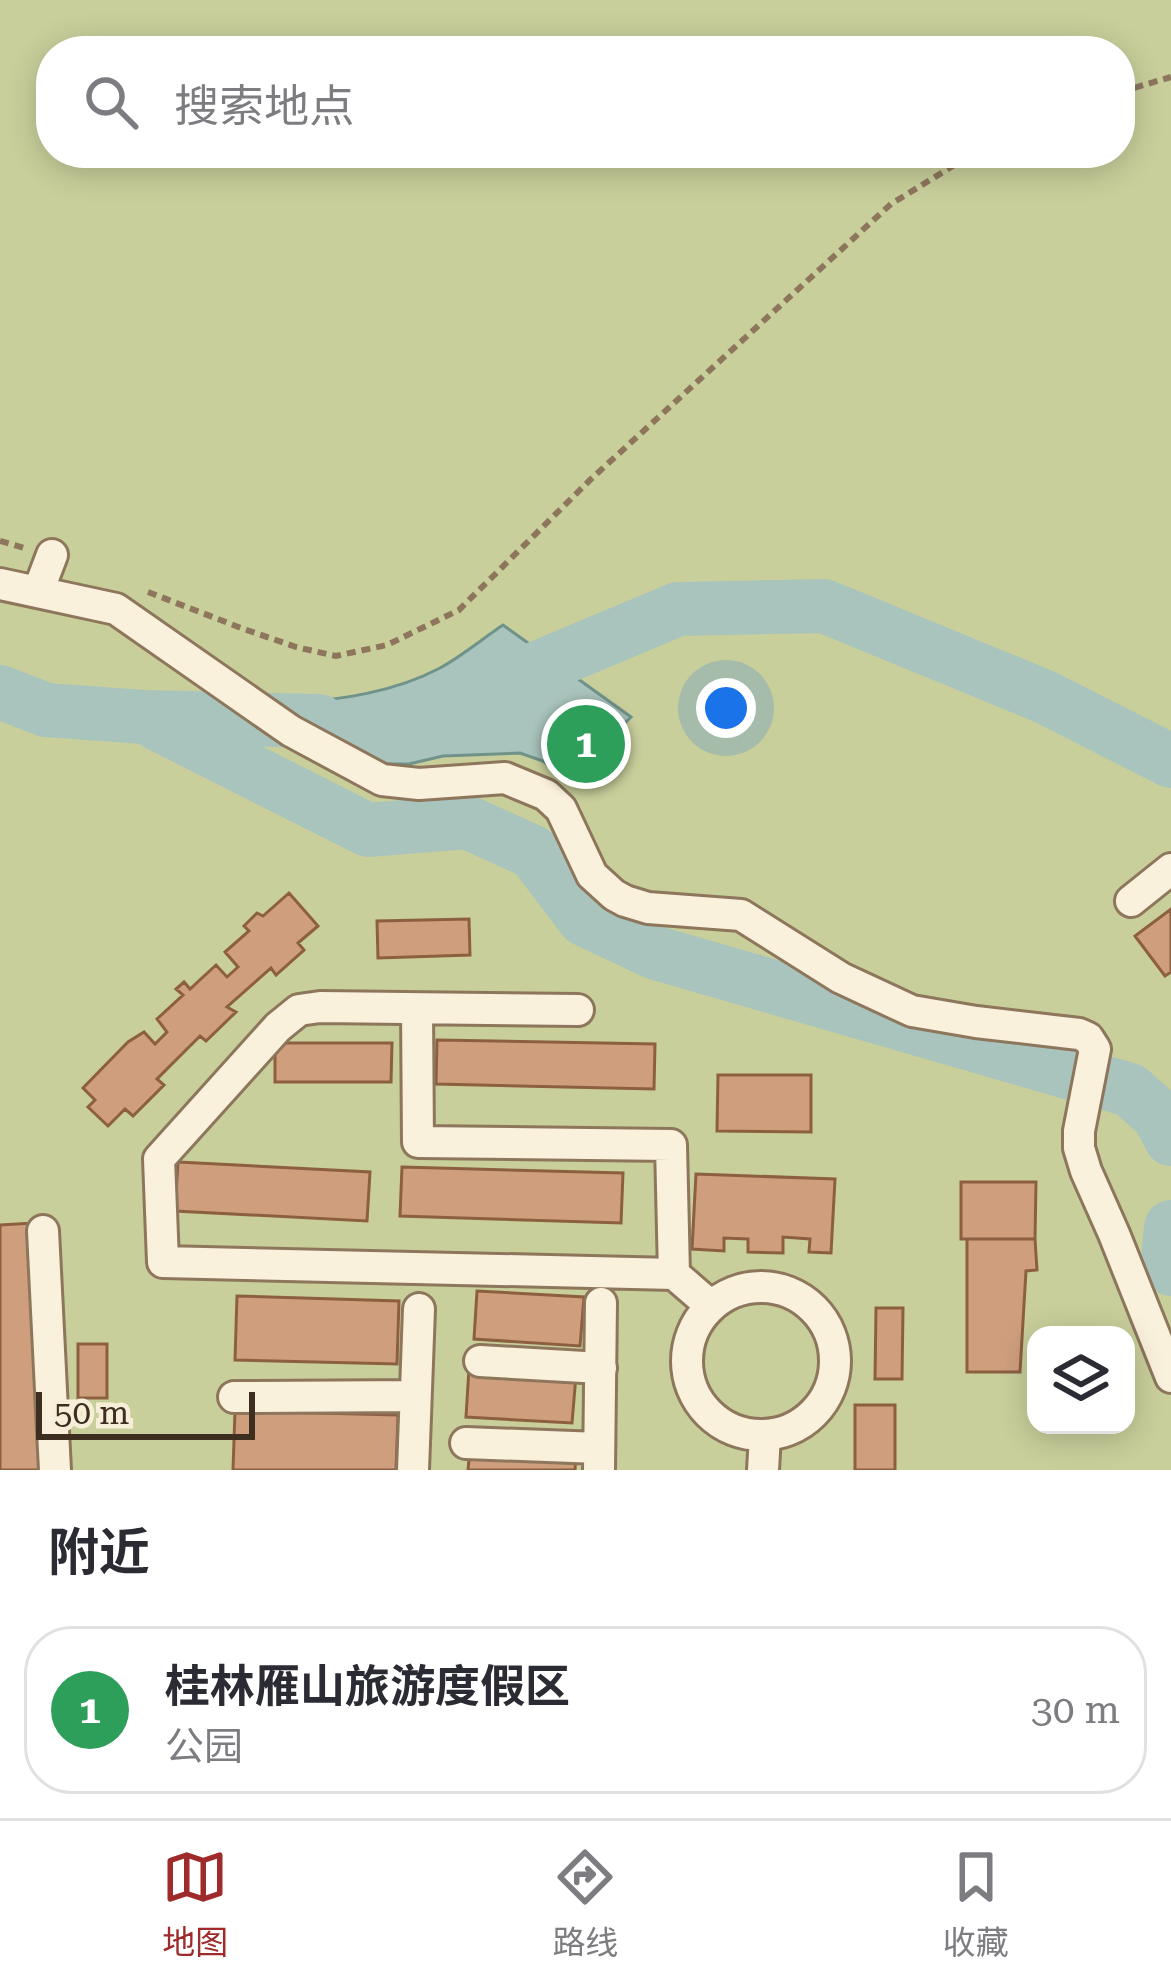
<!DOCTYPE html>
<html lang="zh">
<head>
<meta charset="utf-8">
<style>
  :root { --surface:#fff; --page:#f2f2f3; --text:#2b2b33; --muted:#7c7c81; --line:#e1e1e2; --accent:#9e2a2b }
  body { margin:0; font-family:"Roboto Serif","Noto Sans SC",serif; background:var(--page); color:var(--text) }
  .controls { position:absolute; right:36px; bottom:36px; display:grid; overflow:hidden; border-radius:24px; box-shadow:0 6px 30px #0003 }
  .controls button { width:108px; height:108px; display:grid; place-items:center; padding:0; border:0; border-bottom:3px solid var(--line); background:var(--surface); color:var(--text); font:60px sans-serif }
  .scale { position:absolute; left:36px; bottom:30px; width:219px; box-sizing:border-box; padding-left:12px; border:6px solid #3d2e20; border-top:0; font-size:33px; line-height:42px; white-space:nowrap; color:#3d2e20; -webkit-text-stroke:9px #f7eed8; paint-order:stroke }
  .you { position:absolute; left:726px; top:708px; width:42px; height:42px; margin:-30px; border:9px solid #fff; border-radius:50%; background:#1a73e8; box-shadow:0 0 0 18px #1a73e833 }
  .badge { display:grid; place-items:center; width:78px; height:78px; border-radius:50%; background:var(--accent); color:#fff; font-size:39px; font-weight:700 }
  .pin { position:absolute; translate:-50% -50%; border:6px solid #fff; box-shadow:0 3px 12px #0006 }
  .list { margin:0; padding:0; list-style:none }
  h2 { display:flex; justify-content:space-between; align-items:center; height:156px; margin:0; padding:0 48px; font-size:51px }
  h2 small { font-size:39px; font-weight:400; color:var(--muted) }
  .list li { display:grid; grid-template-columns:78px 1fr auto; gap:36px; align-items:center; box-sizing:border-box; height:168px; margin:0 24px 24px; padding:0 24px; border:3px solid var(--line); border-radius:48px }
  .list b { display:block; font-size:45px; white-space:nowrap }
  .list p { margin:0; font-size:39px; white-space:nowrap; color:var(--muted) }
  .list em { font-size:39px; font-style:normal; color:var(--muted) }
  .icon { flex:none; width:66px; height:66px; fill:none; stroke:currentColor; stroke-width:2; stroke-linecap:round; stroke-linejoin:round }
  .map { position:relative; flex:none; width:1171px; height:1470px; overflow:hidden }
  .search { position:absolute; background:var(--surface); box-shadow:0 6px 30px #0003; left:36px; right:36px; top:36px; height:132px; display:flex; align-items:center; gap:30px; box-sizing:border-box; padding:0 42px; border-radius:48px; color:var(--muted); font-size:45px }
  .sheet { height:348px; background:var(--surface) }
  nav { display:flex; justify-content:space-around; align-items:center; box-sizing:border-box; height:168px; border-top:3px solid var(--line); background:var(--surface); font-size:33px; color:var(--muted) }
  nav a { display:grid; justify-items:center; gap:6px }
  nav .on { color:var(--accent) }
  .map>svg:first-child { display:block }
  .green { fill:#c9cf9b; fill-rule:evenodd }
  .water { fill:#a9c4bc; stroke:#6f938a; stroke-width:3 }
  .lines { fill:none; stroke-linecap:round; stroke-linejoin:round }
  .river { stroke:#a9c4bc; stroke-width:54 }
  .building { fill:#cf9f7d; stroke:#8d5f41; stroke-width:3 }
  .minor-casing { stroke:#8d765c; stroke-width:36 }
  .path { stroke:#8d765c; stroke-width:6; stroke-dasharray:9 6; stroke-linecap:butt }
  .minor { stroke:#faf1dc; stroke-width:30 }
</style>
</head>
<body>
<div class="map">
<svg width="1171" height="1470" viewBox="0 0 1171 1470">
  <rect width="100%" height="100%" fill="#f0e4c8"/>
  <path class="green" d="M0,0H1171V1470H0ZM51,51H1120V153H51ZM1036,1335H1126V1425H1036Z"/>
  <path class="water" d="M503,625L631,717L568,780L543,761L520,753L443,756L409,764H368L284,705C338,699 391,694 440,668C462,656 482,639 503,625Z"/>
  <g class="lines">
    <path class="river" d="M485,690L678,609L824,606L1045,697L1171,761
      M0,692L46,710L144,717L319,721
      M156,723L368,830L467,822L533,852L584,919L656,953L1130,1090L1159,1116L1171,1139
      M1171,1227L1168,1259L1171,1269"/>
  </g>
  <path class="building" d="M289,893L318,926L298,943L304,950L276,975L271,968L227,1007L236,1012L206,1041L200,1036L157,1079L164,1085L133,1116L125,1109L108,1126L88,1107L95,1100L83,1088L128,1042L144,1032L155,1044L167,1032L157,1019L183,995L176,989L184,982L190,989L216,965L227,977L238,967L225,952L249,931L244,926L257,913L263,916Z
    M1171,909V972L1165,976L1135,936Z
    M469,919L470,955L378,958L377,921Z
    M437,1040L655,1044L654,1089L436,1084Z
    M275,1043H392L391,1082H275Z
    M718,1075H811V1132L717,1131Z
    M178,1162L370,1172L367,1221L175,1211Z
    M402,1167L623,1173L621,1223L400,1216Z
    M696,1174L835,1179L831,1253L809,1252L810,1239L783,1237V1253L748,1252V1239L724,1238V1251L692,1249Z
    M961,1182H1036L1035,1239H961Z
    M33,1223L41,1470H0V1225Z
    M967,1239H1035L1037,1270L1026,1271L1020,1372H967Z
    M477,1291L584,1297L580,1346L474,1339Z
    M237,1296L399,1301L397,1364L235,1360Z
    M876,1308H903L902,1379H875Z
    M78,1344H107V1398H78Z
    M469,1368L576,1375L572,1423L466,1417Z
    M855,1405H895V1470H855Z
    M235,1411L398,1415L396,1470H233Z
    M470,1449L576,1455L575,1470H468Z"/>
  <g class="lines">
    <g class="minor-casing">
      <path id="minor" d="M0,584L116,609L291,731L382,780L419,784L505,778L546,795L561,809L592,875L614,895L625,901L648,908L741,915L841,978L912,1011L976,1022L1079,1034L1088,1038L1095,1049L1079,1131V1148L1086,1171L1114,1234L1171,1377
        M38,592L52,555
        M1131,901L1171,869
        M417,1009L418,1142L671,1145L674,1274
        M578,1010L320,1007L299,1010L278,1027L159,1159L163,1262L674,1274L711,1306
        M43,1231L55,1470
        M687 1361a74 74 0 1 1 148 0a74 74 0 1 1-148 0Z
        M480,1361L601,1368
        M234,1397L415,1396
        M466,1443L599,1448
        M413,1470L419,1309
        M599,1470L601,1303
        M763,1470L765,1435"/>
    </g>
    <path class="path" d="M1120,92L1171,77
      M0,541L28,549
      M148,592L241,628L296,647L336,656L387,645L459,610L590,480L891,204L974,153"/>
    <use href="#minor" class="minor"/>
  </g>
</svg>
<div class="controls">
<button><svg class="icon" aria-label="layers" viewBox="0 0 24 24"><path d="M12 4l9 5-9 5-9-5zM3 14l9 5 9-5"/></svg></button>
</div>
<div class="scale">50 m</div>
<div class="you"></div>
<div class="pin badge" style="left:586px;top:744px;background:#2e9e5b">1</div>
<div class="search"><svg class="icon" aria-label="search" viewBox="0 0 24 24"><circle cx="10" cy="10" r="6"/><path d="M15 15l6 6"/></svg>搜索地点</div>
</div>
<section class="sheet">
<h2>附近<small></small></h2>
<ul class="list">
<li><span class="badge" style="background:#2e9e5b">1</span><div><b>桂林雁山旅游度假区</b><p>公园</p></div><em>30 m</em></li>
</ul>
</section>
<nav>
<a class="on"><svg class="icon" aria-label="map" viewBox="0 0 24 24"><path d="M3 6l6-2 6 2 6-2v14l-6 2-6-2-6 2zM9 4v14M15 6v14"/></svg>地图</a>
<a><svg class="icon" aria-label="directions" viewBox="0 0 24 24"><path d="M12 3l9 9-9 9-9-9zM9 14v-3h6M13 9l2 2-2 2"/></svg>路线</a>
<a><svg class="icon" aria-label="saved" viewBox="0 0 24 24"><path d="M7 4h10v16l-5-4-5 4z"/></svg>收藏</a>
</nav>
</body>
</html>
